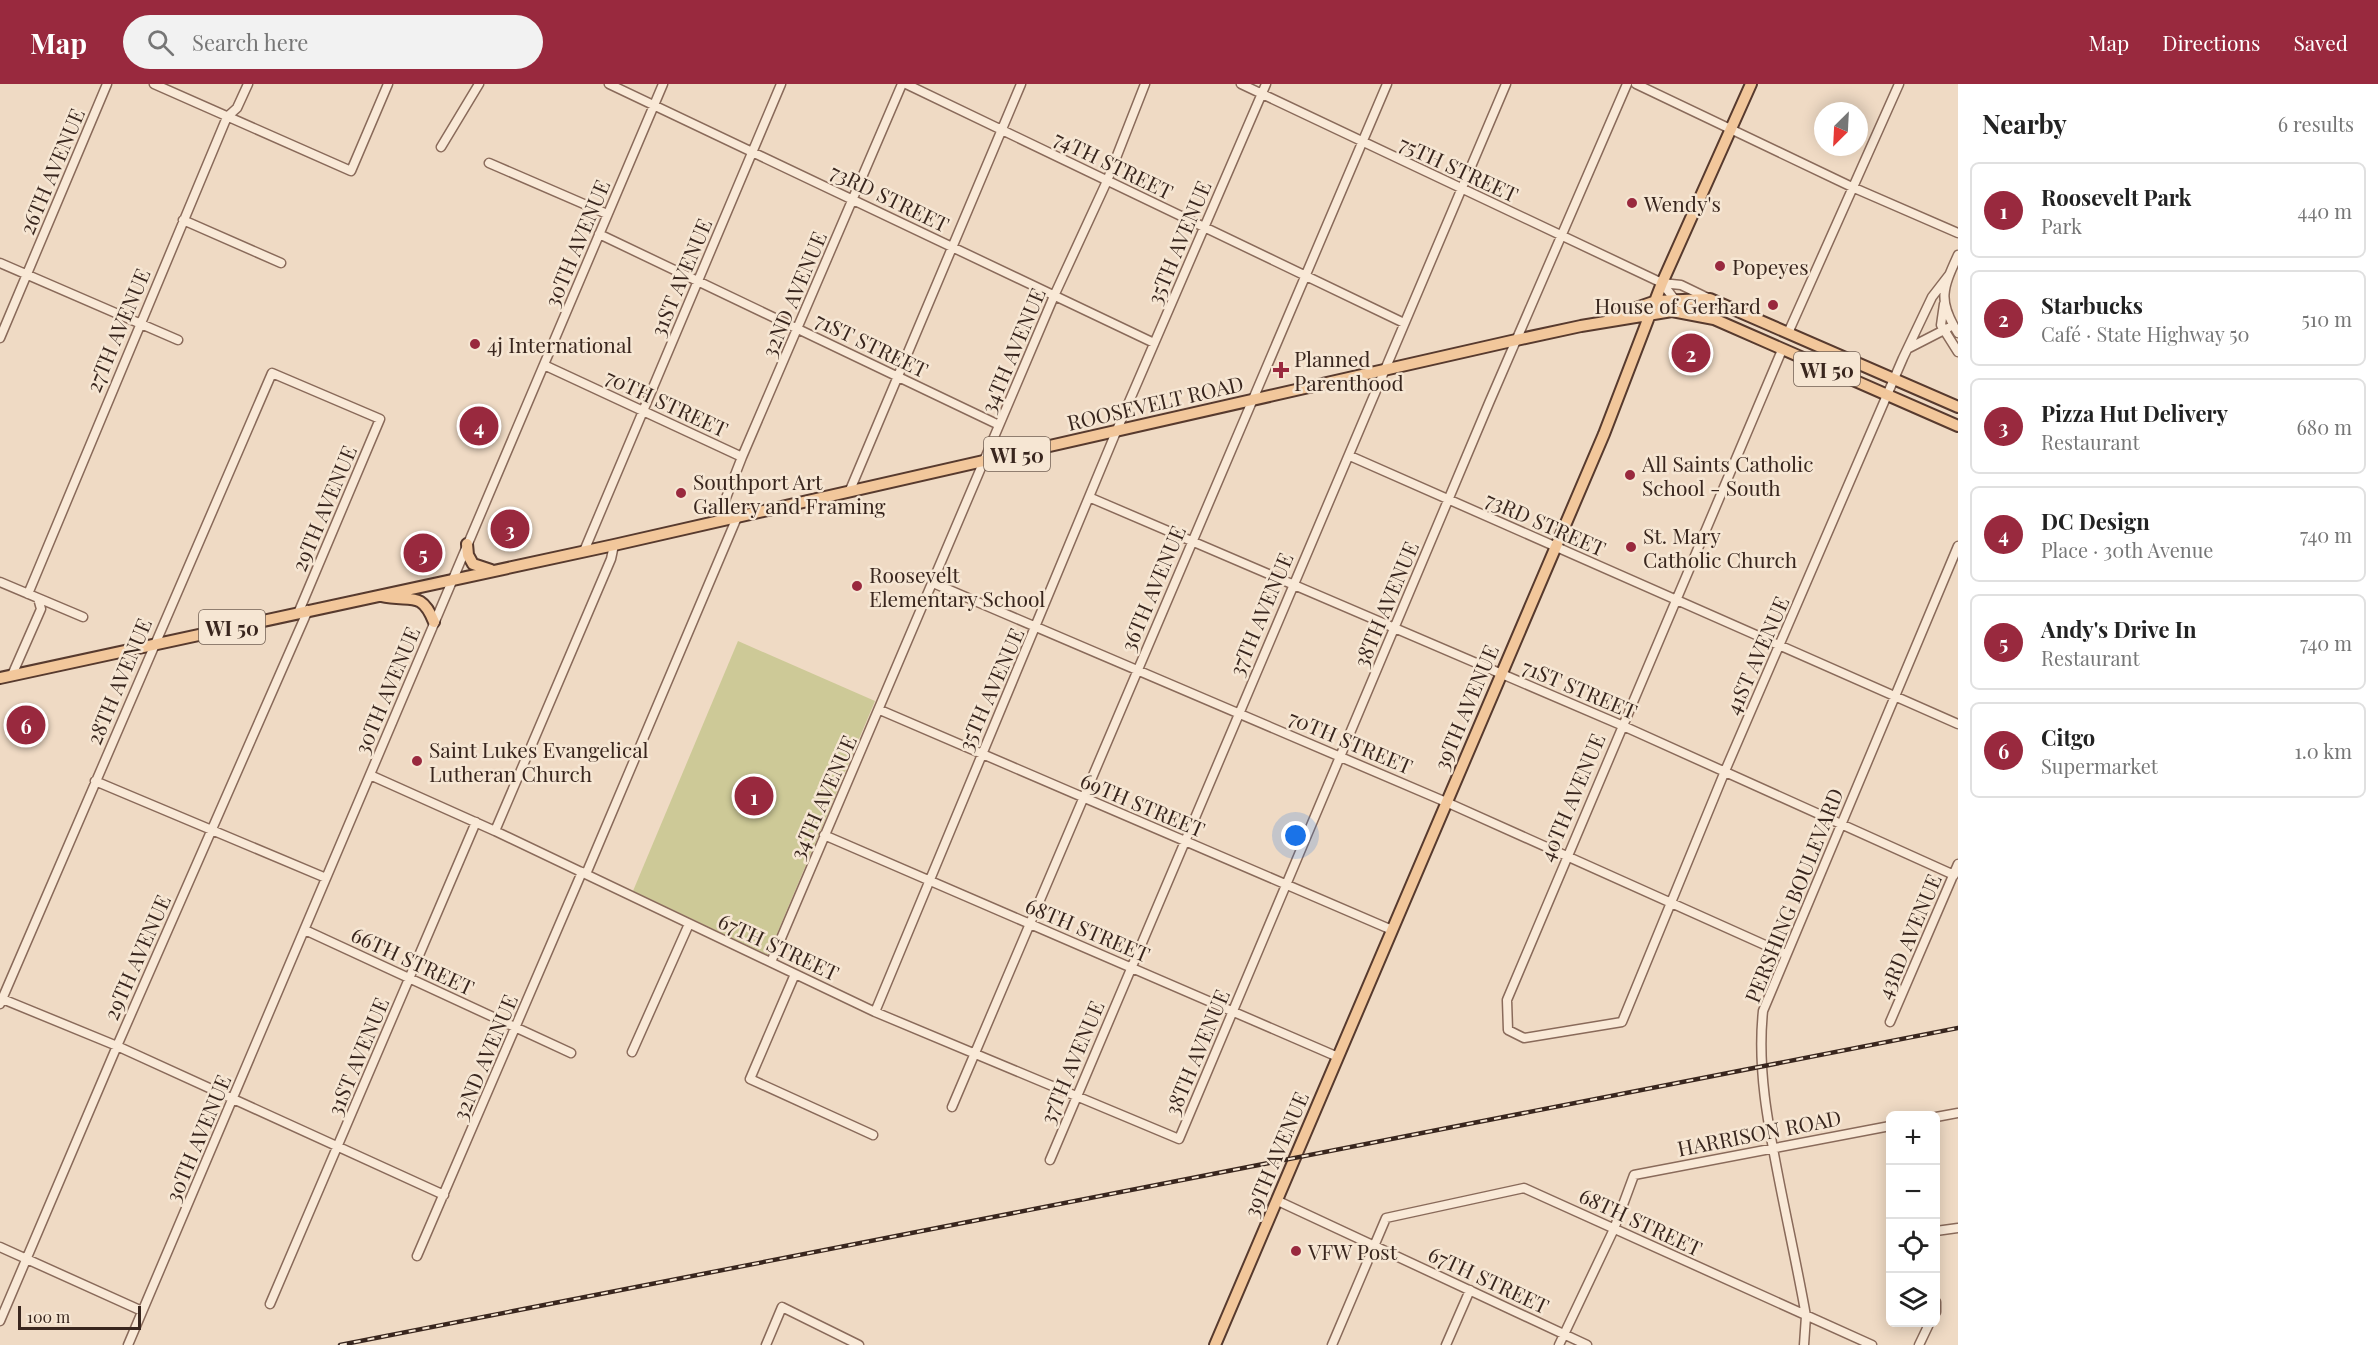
<!DOCTYPE html>
<html lang="en">
<head>
<meta charset="utf-8">
<style>
  :root { --surface:#fff; --page:#f2f2f2; --text:#222; --muted:#767676; --line:#e0e0e0; --accent:#99293e }
  body { margin:0; font-family:"Playfair Display",serif; background:var(--page); color:var(--text) }
  .controls { position:absolute; right:18px; bottom:18px; display:grid; overflow:hidden; border-radius:9px; box-shadow:0 3px 15px #0003 }
  .controls button { width:54px; height:54px; display:grid; place-items:center; padding:0; border:0; border-bottom:2px solid var(--line); background:var(--surface); color:var(--text); font:30px sans-serif }
  .compass { position:absolute; left:1814px; top:18px; width:54px; height:54px; border-radius:50%; background:var(--surface); box-shadow:0 3px 15px #0003; rotate:204deg }
  .scale { position:absolute; left:18px; bottom:15px; width:123px; box-sizing:border-box; padding-left:6px; border:3px solid #39261e; border-top:0; font-size:16px; line-height:21px; white-space:nowrap; color:#39261e; -webkit-text-stroke:4px #f6e6d3; paint-order:stroke }
  .you { position:absolute; left:1296px; top:752px; width:21px; height:21px; margin:-15px; border:4px solid #fff; border-radius:50%; background:#1a73e8; box-shadow:0 0 0 9px #1a73e833 }
  .badge { display:grid; place-items:center; width:39px; height:39px; border-radius:50%; background:var(--accent); color:#fff; font-size:20px; font-weight:700 }
  .pin { position:absolute; translate:-50% -50%; border:3px solid #fff; box-shadow:0 2px 6px #0006 }
  .list { margin:0; padding:0; list-style:none }
  h2 { display:flex; justify-content:space-between; align-items:center; height:78px; margin:0; padding:0 24px; font-size:26px }
  h2 small { font-size:20px; font-weight:400; color:var(--muted) }
  .list li { display:grid; grid-template-columns:39px 1fr auto; gap:18px; align-items:center; box-sizing:border-box; height:96px; margin:0 12px 12px; padding:0 12px; border:2px solid var(--line); border-radius:9px }
  .list b { display:block; font-size:22px; white-space:nowrap }
  .list p { margin:0; font-size:20px; white-space:nowrap; color:var(--muted) }
  .list em { font-size:20px; font-style:normal; color:var(--muted) }
  .icon { flex:none; width:33px; height:33px; fill:none; stroke:currentColor; stroke-width:2; stroke-linecap:round; stroke-linejoin:round }
  .map { position:relative; flex:none; width:1958px; height:1261px; overflow:hidden }
  header { display:flex; align-items:center; gap:36px; box-sizing:border-box; height:84px; padding:0 30px; background:var(--accent); color:#fff }
  header strong { font-size:28px }
  nav { display:flex; gap:33px; margin-inline-start:auto; font-size:21px }
  .search { width:420px; height:54px; background:var(--page); display:flex; align-items:center; gap:15px; box-sizing:border-box; padding:0 21px; border-radius:33px; color:var(--muted); font-size:22px }
  main { display:flex }
  aside { flex:1; background:var(--surface) }
  .map>svg:first-child { display:block }
  .green { fill:#cdc997 }
  .lines { fill:none; stroke-linecap:round; stroke-linejoin:round }
  .minor-casing { stroke:#896a5a; stroke-width:11 }
  .major-casing { stroke:#573a2e; stroke-width:14 }
  .minor { stroke:#f9e9d7; stroke-width:8 }
  .major { stroke:#f2c79b; stroke-width:10 }
  .rail-casing { stroke:#39261e; stroke-width:4.5 }
  .rail { stroke:#f6e6d3; stroke-width:2; stroke-dasharray:7; stroke-linecap:butt }
  .poi-dot { fill:#99293e; stroke:#f6e6d3; stroke-width:2 }
  .labels { text-anchor:middle; dominant-baseline:central; stroke-width:5; stroke-linejoin:round; paint-order:stroke }
  .shield { fill:#f6e6d3; stroke:#726054; stroke-width:1.5 }
  .shield-label { font-size:20px; font-weight:bold; fill:#39261e }
  .street-label { font-size:21px; fill:#39261e; stroke:#f6e6d3 }
  .poi-label { font-size:21px; fill:#39261e; stroke:#f6e6d3; text-anchor:start }
</style>
</head>
<body>
<header>
<strong>Map</strong>
<div class="search"><svg class="icon" aria-label="search" viewBox="0 0 24 24"><circle cx="10" cy="10" r="6"/><path d="M15 15l6 6"/></svg>Search here</div>
<nav><a>Map</a><a>Directions</a><a>Saved</a></nav>
</header>
<main>
<div class="map">
<svg width="1958" height="1261" viewBox="0 0 1958 1261">
  <rect width="100%" height="100%" fill="#efdac4"/>
  <path class="green" d="M738,557L875,617L768,871L633,807Z"/>
  <g class="lines">
    <g class="minor-casing">
      <path id="minor" d="M154,0L351,87L388,0
        M609,0L1154,259
        M906,0L1404,239
        M1241,0L1662,199L1681,201L1710,215
        M1636,0L1852,103L1958,149
        M441,63L479,0
        M489,79L607,130
        M183,136L281,179
        M599,150L999,341
        M1958,171C1943,204 1937,216 1958,249
        M0,179L178,256
        M1662,199L1675,216L1696,229
        M1944,220L1941,241L1958,268
        M1788,249L1899,0
        M0,254L107,0
        M1909,264L1948,244
        M1782,266L1507,916L1508,946L1524,954L1622,938L1725,687L1903,274L1932,213L1949,191
        M544,281L742,373
        M1350,372L1958,640
        M850,406L1021,0
        M1091,414L1621,641L1954,791
        M721,435L724,419L742,373L902,0
        M584,467L781,0
        M0,498L83,533
        M933,499L1446,718L1785,870
        M28,510L227,33L237,24L248,0
        M12,591L41,525L38,514
        M880,626L1392,846
        M370,691L495,747L875,928L1179,1055L1489,319L1627,0
        M95,697L326,794
        M495,747L611,475L614,461
        M824,751L1338,973
        M586,790L738,431
        M305,846L571,969
        M771,878L1054,212L1107,97L1145,0
        M795,890L750,995L873,1051
        M0,914L117,962L444,1111
        M0,920L272,289L380,335L299,527
        M875,928L1116,348L1266,0
        M1890,938L1958,780
        M632,968L689,840
        M952,1023L1387,0
        M1936,1033L1958,1029
        M1050,1076L1506,0
        M1278,1117L1587,1261
        M1936,1147L1958,1144
        M0,1163L142,1227
        M417,1172L582,788
        M1936,1218V1228
        M270,1220L476,738
        M0,1237L117,962L308,526
        M128,1261L663,0
        M766,1261L782,1223L859,1261
        M1332,1261L1386,1134L1524,1104L1872,1261
        M1446,1261L1470,1206
        M1559,1261L1614,1145L1634,1091L1890,1042
        M1804,1261L1806,1232C1798,1187 1788,1142 1779,1096C1768,1040 1757,984 1763,927L1958,462
        M1919,1261L1930,1238"/>
    </g>
    <g class="major-casing">
      <path id="major" d="M1610,233L1656,217L1710,215L1958,323
        M467,460L468,471L473,480L491,486
        M381,512C410,519 421,505 434,538
        M0,594L614,461L1516,256L1581,242L1672,227L1714,235L1958,342
        M1215,1261L1604,350L1662,199L1751,0"/>
    </g>
    <use href="#minor" class="minor"/>
    <use href="#major" class="major"/>
    <g class="rail-casing">
      <path id="rail" d="M340,1261L1958,944"/>
    </g>
    <use href="#rail" class="rail"/>
  </g>
  <g class="poi-dot">
    <circle cx="1632" cy="119" r="6"/>
    <circle cx="1720" cy="182" r="6"/>
    <circle cx="1773" cy="221" r="6"/>
    <circle cx="475" cy="260" r="6"/>
    <path d="M1278 277h6v6h6v6h-6v6h-6v-6h-6v-6h6z"/>
    <circle cx="1630" cy="391" r="6"/>
    <circle cx="681" cy="409" r="6"/>
    <circle cx="1631" cy="463" r="6"/>
    <circle cx="857" cy="502" r="6"/>
    <circle cx="417" cy="677" r="6"/>
    <circle cx="1296" cy="1167" r="6"/>
  </g>
  <g class="labels">
    <g class="shield">
      <rect x="1794" y="268" width="66" height="34" rx="4.5"/>
      <rect x="984" y="353" width="66" height="34" rx="4.5"/>
      <rect x="199" y="526" width="66" height="34" rx="4.5"/>
    </g>
    <g class="shield-label">
      <text x="1827" y="285">WI 50</text>
      <text x="1017" y="370">WI 50</text>
      <text x="232" y="543">WI 50</text>
    </g>
    <g class="street-label">
      <text transform="translate(1114 80) rotate(26)">74TH STREET</text>
      <text transform="translate(1459 84) rotate(25)">75TH STREET</text>
      <text transform="translate(51 87) rotate(-67)">26TH AVENUE</text>
      <text transform="translate(890 113) rotate(26)">73RD STREET</text>
      <text transform="translate(1178 158) rotate(-67)">35TH AVENUE</text>
      <text transform="translate(576 159) rotate(-67)">30TH AVENUE</text>
      <text transform="translate(680 193) rotate(-67)">31ST AVENUE</text>
      <text transform="translate(793 210) rotate(-67)">32ND AVENUE</text>
      <text transform="translate(117 246) rotate(-67)">27TH AVENUE</text>
      <text transform="translate(872 260) rotate(26)">71ST STREET</text>
      <text transform="translate(1012 266) rotate(-67)">34TH AVENUE</text>
      <text transform="translate(667 318) rotate(25)">70TH STREET</text>
      <text transform="translate(1155 318) rotate(-13)">ROOSEVELT ROAD</text>
      <text transform="translate(323 424) rotate(-67)">29TH AVENUE</text>
      <text transform="translate(1546 439) rotate(24)">73RD STREET</text>
      <text transform="translate(1152 504) rotate(-67)">36TH AVENUE</text>
      <text transform="translate(1385 520) rotate(-67)">38TH AVENUE</text>
      <text transform="translate(1260 530) rotate(-67)">37TH AVENUE</text>
      <text transform="translate(1756 571) rotate(-66)">41ST AVENUE</text>
      <text transform="translate(118 597) rotate(-67)">28TH AVENUE</text>
      <text transform="translate(1580 604) rotate(23)">71ST STREET</text>
      <text transform="translate(990 605) rotate(-66)">35TH AVENUE</text>
      <text transform="translate(386 606) rotate(-67)">30TH AVENUE</text>
      <text transform="translate(1465 623) rotate(-67)">39TH AVENUE</text>
      <text transform="translate(1351 657) rotate(23)">70TH STREET</text>
      <text transform="translate(822 713) rotate(-66)">34TH AVENUE</text>
      <text transform="translate(1571 713) rotate(-67)">40TH AVENUE</text>
      <text transform="translate(1143 720) rotate(23)">69TH STREET</text>
      <text transform="translate(1793 811) rotate(-68)">PERSHING BOULEVARD</text>
      <text transform="translate(1088 845) rotate(23)">68TH STREET</text>
      <text transform="translate(1908 852) rotate(-67)">43RD AVENUE</text>
      <text transform="translate(779 862) rotate(25)">67TH STREET</text>
      <text transform="translate(136 873) rotate(-66)">29TH AVENUE</text>
      <text transform="translate(413 876) rotate(25)">66TH STREET</text>
      <text transform="translate(1196 968) rotate(-67)">38TH AVENUE</text>
      <text transform="translate(357 972) rotate(-67)">31ST AVENUE</text>
      <text transform="translate(484 973) rotate(-67)">32ND AVENUE</text>
      <text transform="translate(1071 978) rotate(-67)">37TH AVENUE</text>
      <text transform="translate(1759 1048) rotate(-11)">HARRISON ROAD</text>
      <text transform="translate(197 1054) rotate(-67)">30TH AVENUE</text>
      <text transform="translate(1275 1070) rotate(-67)">39TH AVENUE</text>
      <text transform="translate(1641 1137) rotate(25)">68TH STREET</text>
      <text transform="translate(1489 1195) rotate(25)">67TH STREET</text>
    </g>
    <g class="poi-label">
      <text x="1644" y="119">Wendy's</text>
      <text x="1732" y="182">Popeyes</text>
      <text x="1761" y="221" text-anchor="end">House of Gerhard</text>
      <text x="487" y="260">4j International</text>
      <text x="1294" y="274">Planned<tspan x="1294" dy="24">Parenthood</tspan></text>
      <text x="1642" y="379">All Saints Catholic<tspan x="1642" dy="24">School - South</tspan></text>
      <text x="693" y="397">Southport Art<tspan x="693" dy="24">Gallery and Framing</tspan></text>
      <text x="1643" y="451">St. Mary<tspan x="1643" dy="24">Catholic Church</tspan></text>
      <text x="869" y="490">Roosevelt<tspan x="869" dy="24">Elementary School</tspan></text>
      <text x="429" y="665">Saint Lukes Evangelical<tspan x="429" dy="24">Lutheran Church</tspan></text>
      <text x="1308" y="1167">VFW Post</text>
    </g>
  </g>
</svg>
<div class="controls">
<button>+</button>
<button>−</button>
<button><svg class="icon" aria-label="locate" viewBox="0 0 24 24"><circle cx="12" cy="12" r="6"/><path d="M12 2v4M12 18v4M2 12h4M18 12h4"/></svg></button>
<button><svg class="icon" aria-label="layers" viewBox="0 0 24 24"><path d="M12 4l9 5-9 5-9-5zM3 14l9 5 9-5"/></svg></button>
</div>
<svg class="compass" viewBox="-18 -18 36 36"><path d="M0-13l5 13h-10z" fill="#e53935"/><path d="M0 13l5-13h-10z" fill="#767676"/></svg>
<div class="scale">100 m</div>
<div class="you"></div>
<div class="pin badge" style="left:754px;top:712px">1</div>
<div class="pin badge" style="left:1691px;top:269px">2</div>
<div class="pin badge" style="left:510px;top:445px">3</div>
<div class="pin badge" style="left:479px;top:342px">4</div>
<div class="pin badge" style="left:423px;top:469px">5</div>
<div class="pin badge" style="left:26px;top:641px">6</div>
</div>
<aside>
<h2>Nearby<small>6 results</small></h2>
<ul class="list">
<li><span class="badge">1</span><div><b>Roosevelt Park</b><p>Park</p></div><em>440 m</em></li>
<li><span class="badge">2</span><div><b>Starbucks</b><p>Café · State Highway 50</p></div><em>510 m</em></li>
<li><span class="badge">3</span><div><b>Pizza Hut Delivery</b><p>Restaurant</p></div><em>680 m</em></li>
<li><span class="badge">4</span><div><b>DC Design</b><p>Place · 30th Avenue</p></div><em>740 m</em></li>
<li><span class="badge">5</span><div><b>Andy's Drive In</b><p>Restaurant</p></div><em>740 m</em></li>
<li><span class="badge">6</span><div><b>Citgo</b><p>Supermarket</p></div><em>1.0 km</em></li>
</ul>
</aside>
</main>
</body>
</html>
